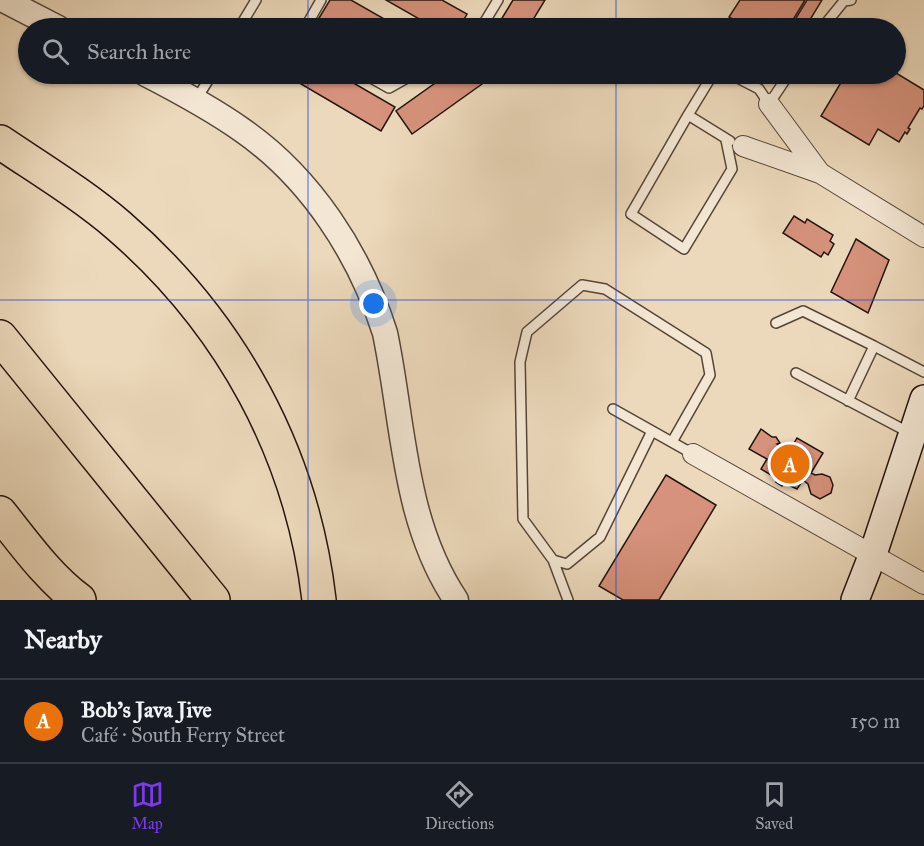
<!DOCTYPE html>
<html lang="en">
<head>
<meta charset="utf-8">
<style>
  :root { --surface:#171b24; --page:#20242c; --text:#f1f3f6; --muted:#9ea1a6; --line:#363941; --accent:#7c3aed }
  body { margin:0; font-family:"IM FELL Great Primer",serif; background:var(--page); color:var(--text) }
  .you { position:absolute; left:374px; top:304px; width:21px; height:21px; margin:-15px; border:4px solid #fff; border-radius:50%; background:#1a73e8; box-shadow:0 0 0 9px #1a73e833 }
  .badge { display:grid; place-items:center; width:39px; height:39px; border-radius:50%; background:var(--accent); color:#fff; font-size:20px; font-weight:700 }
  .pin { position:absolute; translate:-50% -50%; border:3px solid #fff; box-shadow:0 2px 6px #0006 }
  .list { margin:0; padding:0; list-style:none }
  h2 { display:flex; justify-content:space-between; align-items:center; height:78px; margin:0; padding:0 24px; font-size:26px }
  h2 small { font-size:20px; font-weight:400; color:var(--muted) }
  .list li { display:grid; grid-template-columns:39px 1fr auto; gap:18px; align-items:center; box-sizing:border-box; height:84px; padding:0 24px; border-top:2px solid var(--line) }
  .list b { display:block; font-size:22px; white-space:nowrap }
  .list p { margin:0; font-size:20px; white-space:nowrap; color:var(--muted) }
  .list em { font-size:20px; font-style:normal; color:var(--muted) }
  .icon { flex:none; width:33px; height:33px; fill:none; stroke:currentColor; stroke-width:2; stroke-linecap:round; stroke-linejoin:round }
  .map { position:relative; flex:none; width:924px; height:600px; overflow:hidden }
  .search { position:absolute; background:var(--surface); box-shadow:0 2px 4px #0004; left:18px; right:18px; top:18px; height:66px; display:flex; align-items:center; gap:15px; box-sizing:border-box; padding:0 21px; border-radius:33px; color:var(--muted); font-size:22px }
  .sheet { height:162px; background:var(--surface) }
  nav { display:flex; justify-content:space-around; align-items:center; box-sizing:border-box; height:84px; border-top:2px solid var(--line); background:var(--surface); font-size:16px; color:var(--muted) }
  nav a { display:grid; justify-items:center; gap:3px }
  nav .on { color:var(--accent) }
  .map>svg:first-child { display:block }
  .building { fill:#d6927c; stroke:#23140d; stroke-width:1.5 }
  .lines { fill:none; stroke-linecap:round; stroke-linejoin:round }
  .service-casing { stroke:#554538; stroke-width:12 }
  .minor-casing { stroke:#554538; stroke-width:22 }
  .tertiary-casing { stroke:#554538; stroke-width:27 }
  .secondary-casing { stroke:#23140d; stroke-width:30 }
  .motorway-casing { stroke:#23140d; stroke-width:36 }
  .service { stroke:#f3e6d3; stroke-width:9 }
  .minor { stroke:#f3e6d3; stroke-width:20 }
  .tertiary { stroke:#f3e6d3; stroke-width:24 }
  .secondary { stroke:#f3e6d3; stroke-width:27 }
  .motorway { stroke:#ecd9bb; stroke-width:33 }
  .grid { fill:none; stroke:#1d4ed8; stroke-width:1.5; stroke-opacity:0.55 }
</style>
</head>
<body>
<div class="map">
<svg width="924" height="600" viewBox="0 0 924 600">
  <rect width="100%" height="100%" fill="#ecd9bb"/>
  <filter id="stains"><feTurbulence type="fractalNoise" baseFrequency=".00333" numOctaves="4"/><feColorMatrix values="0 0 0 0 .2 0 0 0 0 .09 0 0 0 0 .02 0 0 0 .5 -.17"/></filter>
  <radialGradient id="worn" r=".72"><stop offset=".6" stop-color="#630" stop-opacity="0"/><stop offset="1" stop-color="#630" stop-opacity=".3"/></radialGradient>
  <path class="building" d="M330,0H351L400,28H326L316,23Z
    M386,0H442L467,14L462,23L458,21L453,28H435Z
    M513,0H545L528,28H496Z
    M740,0H805L788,28H748L729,17Z
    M807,0H822L805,28H790Z
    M896,73L924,90V106L922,109L920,108L908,128L910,129L907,134L905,132L899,142L878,129L869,145L821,116L846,74Z
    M284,74H338L395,107L381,131Z
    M448,74H496L412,134L396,111Z
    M794,216L805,223L807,219L833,235L830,241L834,244L828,255L824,252L821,257L783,233Z
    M856,239L889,260L868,313L831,292Z
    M761,429L772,437H776L780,443L777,444L789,452L797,438L823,453L811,473L815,475L822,474L830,477L833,485L831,493L820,499L811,494L808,484L803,480L797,489L784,483L782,486L776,482L778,479L761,469L767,459L749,449Z
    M666,475L716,505L659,600H623L599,586Z"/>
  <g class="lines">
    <g class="service-casing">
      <path id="service" d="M239,28L256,0
        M305,28L321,0
        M481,28L498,0
        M822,28L844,1L851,0
        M364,74L389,88L414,74
        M713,74L688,115L730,141
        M730,74L759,89L769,104L789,74
        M196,100L212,74
        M688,115L631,214L684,249L732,169L726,140
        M776,323L803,311L874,346L848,401
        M874,346L924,372
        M796,373L910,433
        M613,409L693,454
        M652,431L600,537L567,564L553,560L523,519L520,362L527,332L582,285L605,289L706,353L710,375L672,442
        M553,560L568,600"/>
    </g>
    <g class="minor-casing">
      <path id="minor" d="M769,104L820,173
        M743,146L820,173L924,237
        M693,454L924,584"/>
    </g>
    <g class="tertiary-casing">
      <path id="tertiary" d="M4,0L58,28
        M146,74C179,91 211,108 242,130C311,178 360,254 385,333C404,424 403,521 456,600"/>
    </g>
    <g class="secondary-casing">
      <path id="secondary" d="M855,600L873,554L924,399"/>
    </g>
    <g class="motorway-casing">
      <path id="motorway" d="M0,142C40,169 83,195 119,226C231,323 302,453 319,600
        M0,337L213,600
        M0,513C24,543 48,577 79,600"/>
    </g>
    <use href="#service" class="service"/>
    <use href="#minor" class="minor"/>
    <use href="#tertiary" class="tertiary"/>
    <use href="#secondary" class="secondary"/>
    <use href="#motorway" class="motorway"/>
  </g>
  <path class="grid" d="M308,0V28M616,0V28M308,74V600M616,74V600M0,300H924"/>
  <rect width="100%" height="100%" filter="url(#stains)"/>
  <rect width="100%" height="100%" fill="url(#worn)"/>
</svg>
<div class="you"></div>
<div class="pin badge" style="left:790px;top:464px;background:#e8710a">A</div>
<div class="search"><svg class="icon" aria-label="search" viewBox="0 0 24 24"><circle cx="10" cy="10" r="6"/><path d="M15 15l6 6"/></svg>Search here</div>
</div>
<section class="sheet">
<h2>Nearby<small></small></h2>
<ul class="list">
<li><span class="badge" style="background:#e8710a">A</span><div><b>Bob's Java Jive</b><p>Café · South Ferry Street</p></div><em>150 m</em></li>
</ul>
</section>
<nav>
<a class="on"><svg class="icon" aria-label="map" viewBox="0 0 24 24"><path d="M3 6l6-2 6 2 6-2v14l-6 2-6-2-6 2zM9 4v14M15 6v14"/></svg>Map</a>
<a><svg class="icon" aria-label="directions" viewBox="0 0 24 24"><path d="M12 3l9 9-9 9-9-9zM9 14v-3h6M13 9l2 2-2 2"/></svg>Directions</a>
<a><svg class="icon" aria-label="saved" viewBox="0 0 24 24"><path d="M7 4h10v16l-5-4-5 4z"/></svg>Saved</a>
</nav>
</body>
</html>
